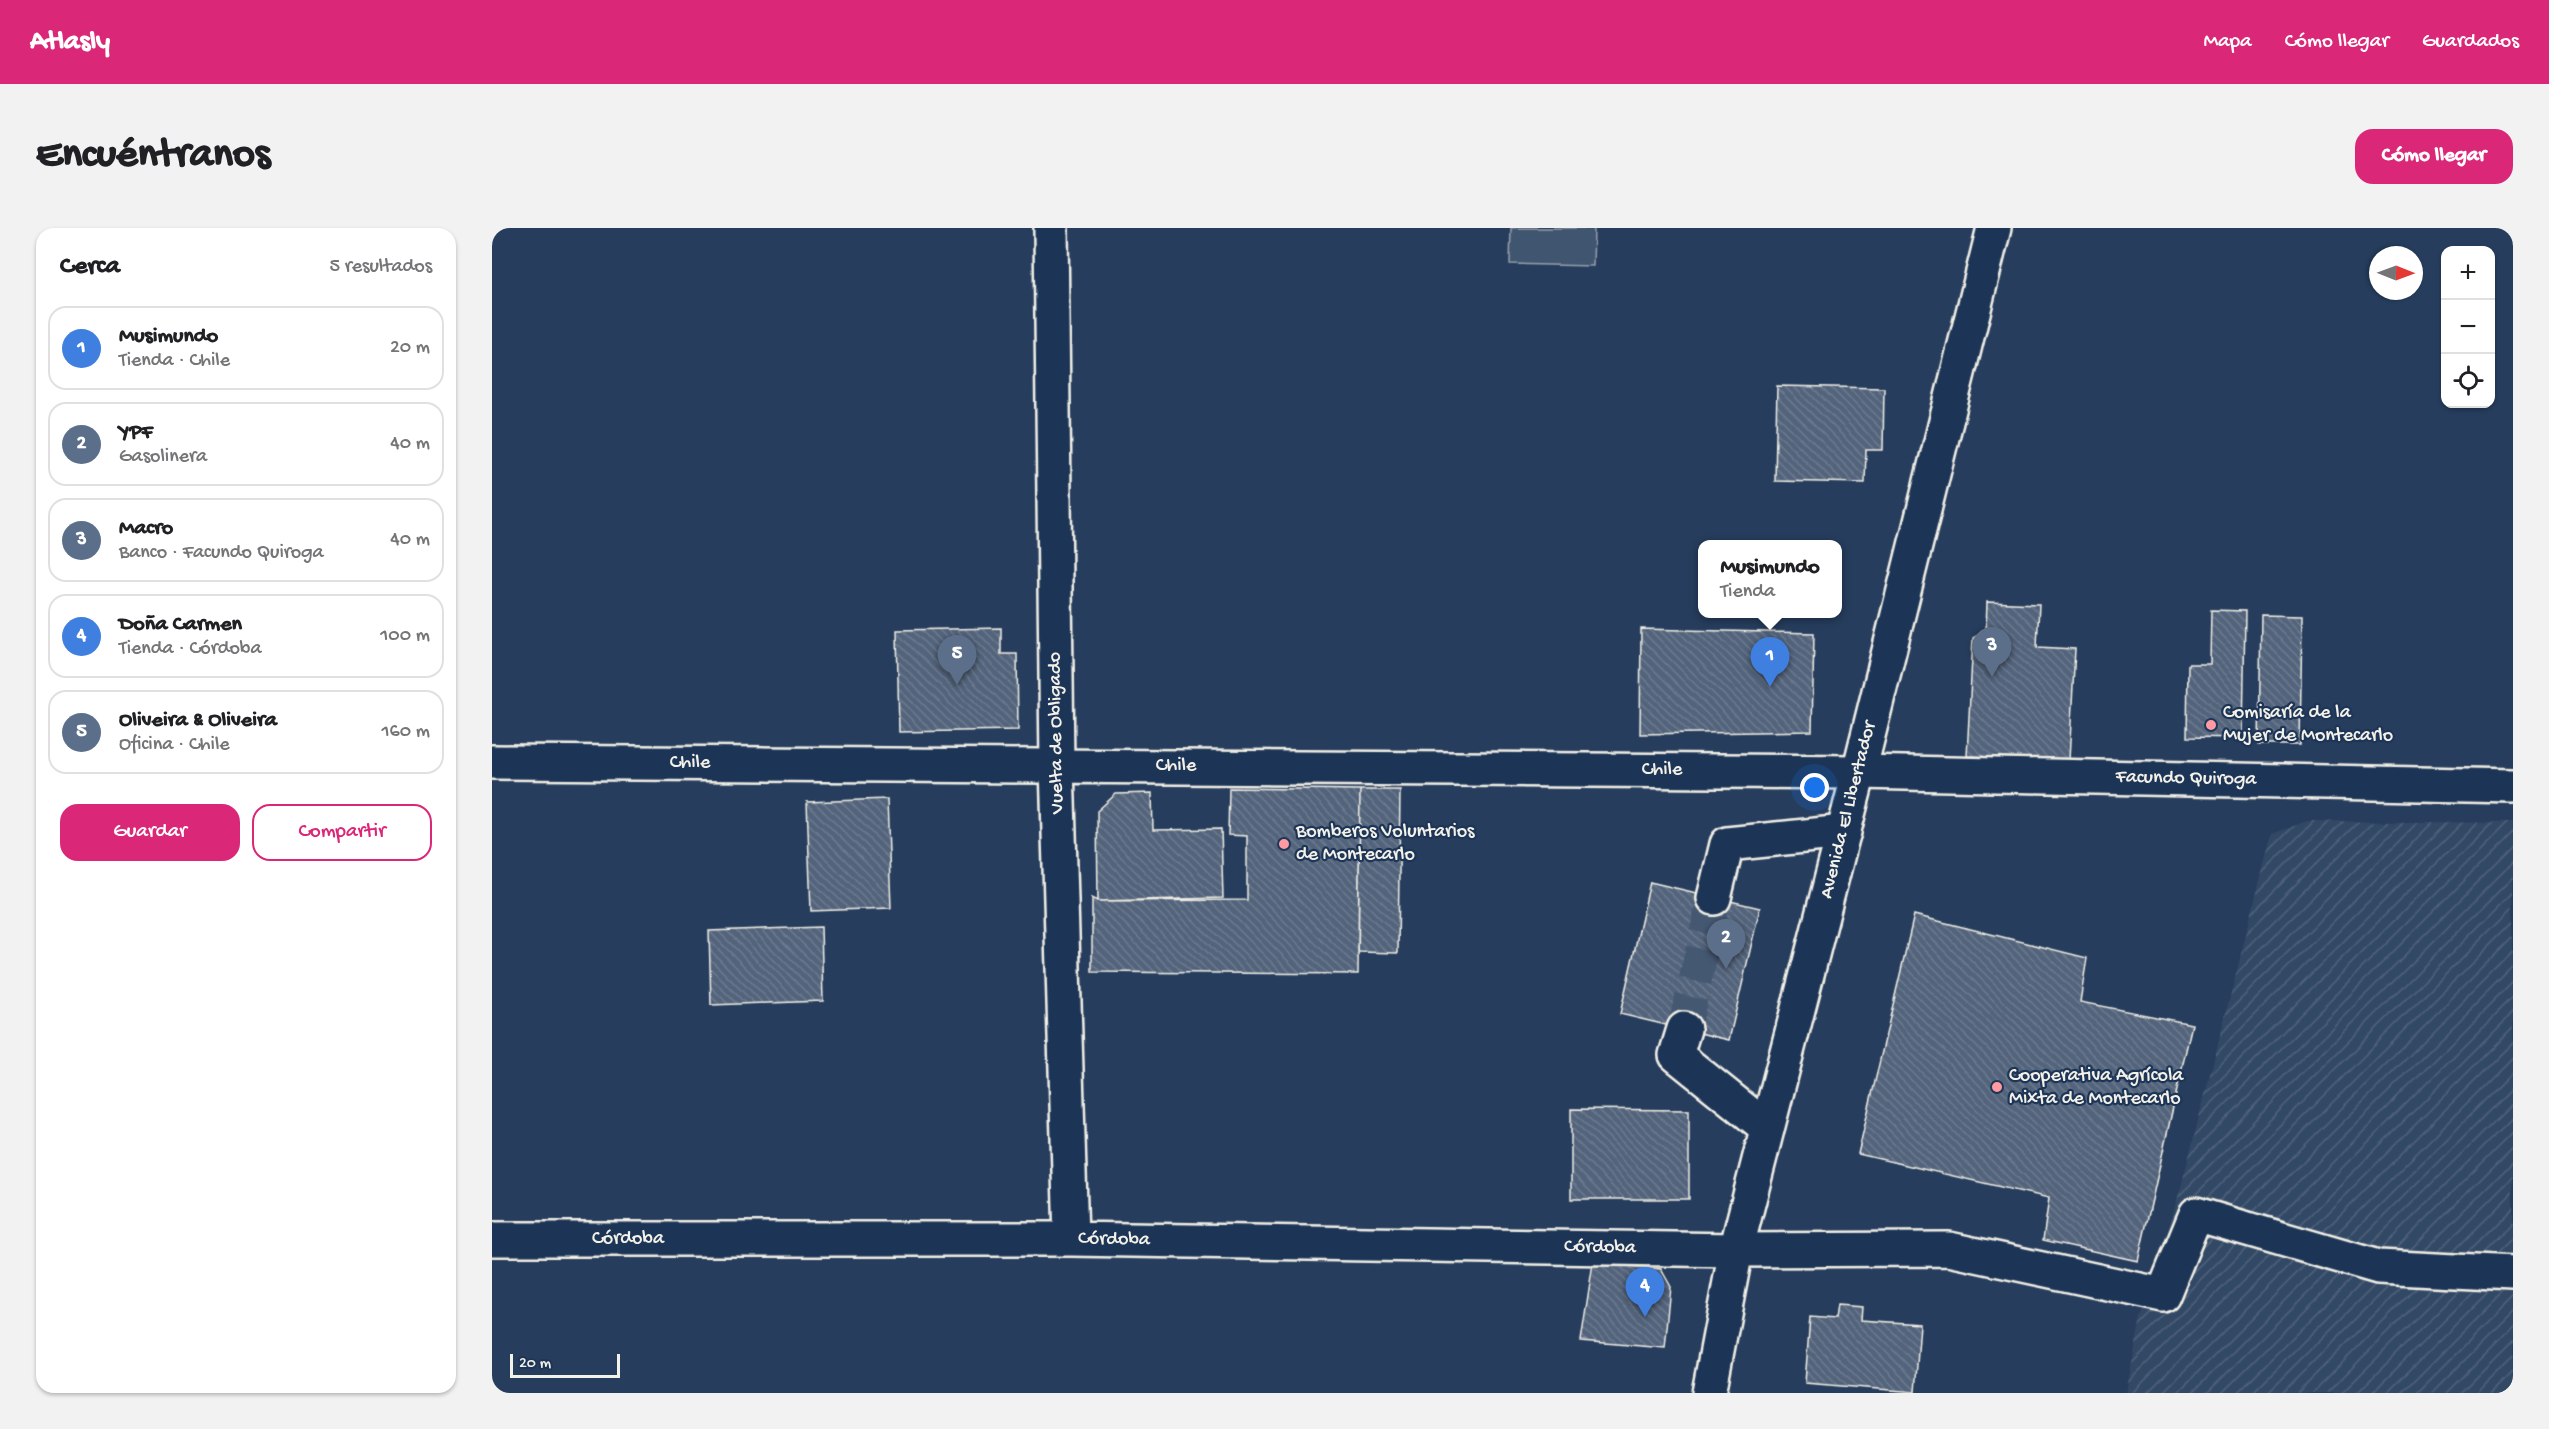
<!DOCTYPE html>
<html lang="es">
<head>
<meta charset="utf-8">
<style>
  :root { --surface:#fff; --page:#f2f2f2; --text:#202124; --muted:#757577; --line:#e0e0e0; --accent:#db2777 }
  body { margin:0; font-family:"Gochi Hand",sans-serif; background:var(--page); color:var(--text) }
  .controls { position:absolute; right:18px; top:18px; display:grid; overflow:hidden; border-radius:12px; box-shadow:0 2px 4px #0004 }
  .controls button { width:54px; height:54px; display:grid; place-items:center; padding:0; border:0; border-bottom:2px solid var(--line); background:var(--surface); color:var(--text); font:30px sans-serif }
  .compass { position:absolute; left:1877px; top:18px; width:54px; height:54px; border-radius:50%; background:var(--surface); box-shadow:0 2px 4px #0004; rotate:91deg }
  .scale { position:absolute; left:18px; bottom:15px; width:110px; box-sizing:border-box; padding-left:6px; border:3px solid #f4f1e8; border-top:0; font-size:16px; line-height:21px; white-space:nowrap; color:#f4f1e8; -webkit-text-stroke:4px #1d3557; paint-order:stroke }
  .you { position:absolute; left:1323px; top:560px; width:21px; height:21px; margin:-15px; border:4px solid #fff; border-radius:50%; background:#1a73e8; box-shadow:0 0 0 9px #1a73e833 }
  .badge { display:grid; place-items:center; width:39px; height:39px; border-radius:50%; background:var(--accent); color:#fff; font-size:20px; font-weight:700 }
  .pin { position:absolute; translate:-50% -50px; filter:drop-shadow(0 2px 3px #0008) }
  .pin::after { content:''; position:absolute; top:32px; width:21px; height:18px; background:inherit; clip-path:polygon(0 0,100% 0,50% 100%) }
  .popup { position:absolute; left:1206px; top:312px; width:144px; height:78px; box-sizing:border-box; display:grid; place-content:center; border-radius:12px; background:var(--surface); filter:drop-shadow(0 2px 4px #0005); font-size:20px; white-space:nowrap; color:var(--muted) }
  .popup b { font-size:22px; color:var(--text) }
  .popup::after { content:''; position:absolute; left:50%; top:100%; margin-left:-12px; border:12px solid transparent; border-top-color:var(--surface) }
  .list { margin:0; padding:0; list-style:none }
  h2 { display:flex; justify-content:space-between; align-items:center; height:78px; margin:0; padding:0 24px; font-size:26px }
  h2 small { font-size:20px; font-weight:400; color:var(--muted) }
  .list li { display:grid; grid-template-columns:39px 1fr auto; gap:18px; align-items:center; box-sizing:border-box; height:84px; margin:0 12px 12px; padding:0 12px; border:2px solid var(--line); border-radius:18px }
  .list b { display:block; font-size:22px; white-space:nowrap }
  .list p { margin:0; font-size:20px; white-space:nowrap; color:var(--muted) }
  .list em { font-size:20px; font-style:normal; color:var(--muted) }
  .actions { display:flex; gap:12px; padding:18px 24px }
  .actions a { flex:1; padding:14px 0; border:2px solid var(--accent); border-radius:18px; text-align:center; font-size:21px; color:var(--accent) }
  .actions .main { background:var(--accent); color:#fff }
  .icon { flex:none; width:33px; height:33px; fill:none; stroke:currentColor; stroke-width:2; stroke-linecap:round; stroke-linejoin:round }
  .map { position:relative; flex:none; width:2021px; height:1165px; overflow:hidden; border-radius:18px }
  header { display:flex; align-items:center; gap:36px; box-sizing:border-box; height:84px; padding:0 30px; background:var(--accent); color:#fff }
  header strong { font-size:28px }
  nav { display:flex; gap:33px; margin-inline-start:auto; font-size:21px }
  .intro { display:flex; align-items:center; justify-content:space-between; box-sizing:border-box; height:144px; padding:0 36px }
  h1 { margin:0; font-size:42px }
  .button { padding:15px 27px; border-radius:18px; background:var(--accent); color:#fff; font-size:21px; font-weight:700 }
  main { display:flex; gap:36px; padding:0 36px }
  aside { flex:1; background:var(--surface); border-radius:18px; box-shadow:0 2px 4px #0004 }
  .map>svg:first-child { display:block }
  .industrial { fill:url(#industrial-furrows) }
  .grass { fill:#40546f; stroke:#9aa2ac; stroke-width:1.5 }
  .building { fill:url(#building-back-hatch); stroke:#f4f1e8; stroke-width:1.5 }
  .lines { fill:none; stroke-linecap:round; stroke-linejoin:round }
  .minor-tunnel { stroke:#455872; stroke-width:33; stroke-dasharray:33 16; stroke-linecap:butt }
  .minor-casing { stroke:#f4f1e8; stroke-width:38 }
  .major-casing { stroke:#f4f1e8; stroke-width:38 }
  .minor { stroke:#1d3557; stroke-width:33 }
  .major { stroke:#1d3557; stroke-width:33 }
  .poi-dot { fill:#ff9aa2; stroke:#1d3557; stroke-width:2 }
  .labels { text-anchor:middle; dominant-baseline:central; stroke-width:4.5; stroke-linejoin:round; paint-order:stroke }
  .poi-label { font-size:20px; fill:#f4f1e8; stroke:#1d3557; text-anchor:start }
  .street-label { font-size:20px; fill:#f4f1e8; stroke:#1d3557 }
</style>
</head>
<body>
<header>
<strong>Atlasly</strong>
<nav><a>Mapa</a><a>Cómo llegar</a><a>Guardados</a></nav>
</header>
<div class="intro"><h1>Encuéntranos</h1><a class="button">Cómo llegar</a></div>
<main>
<aside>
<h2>Cerca<small>5 resultados</small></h2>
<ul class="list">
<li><span class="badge" style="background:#3f7fe0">1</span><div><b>Musimundo</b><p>Tienda · Chile</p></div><em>20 m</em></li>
<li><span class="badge" style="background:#5c6f8a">2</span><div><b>YPF</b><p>Gasolinera</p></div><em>40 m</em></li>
<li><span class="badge" style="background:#5c6f8a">3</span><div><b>Macro</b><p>Banco · Facundo Quiroga</p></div><em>40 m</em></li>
<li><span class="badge" style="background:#3f7fe0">4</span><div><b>Doña Carmen</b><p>Tienda · Córdoba</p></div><em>100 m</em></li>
<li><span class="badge" style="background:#5c6f8a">5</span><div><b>Oliveira &amp; Oliveira</b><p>Oficina · Chile</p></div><em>160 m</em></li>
</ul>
<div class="actions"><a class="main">Guardar</a><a>Compartir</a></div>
</aside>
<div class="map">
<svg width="2021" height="1165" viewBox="0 0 2021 1165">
  <defs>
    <pattern id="industrial-furrows" width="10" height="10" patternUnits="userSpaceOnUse" patternTransform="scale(1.5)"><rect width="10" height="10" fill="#334966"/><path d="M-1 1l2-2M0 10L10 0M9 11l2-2" fill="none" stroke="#51647c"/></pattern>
    <pattern id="building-back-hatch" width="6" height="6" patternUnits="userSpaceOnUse" patternTransform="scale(1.5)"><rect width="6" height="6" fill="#52647b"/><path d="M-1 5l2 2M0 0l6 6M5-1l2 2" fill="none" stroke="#6c7b8e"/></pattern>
  </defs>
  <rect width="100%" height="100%" fill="#263d5d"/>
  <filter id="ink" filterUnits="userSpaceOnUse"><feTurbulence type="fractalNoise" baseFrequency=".0167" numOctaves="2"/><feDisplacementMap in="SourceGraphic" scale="12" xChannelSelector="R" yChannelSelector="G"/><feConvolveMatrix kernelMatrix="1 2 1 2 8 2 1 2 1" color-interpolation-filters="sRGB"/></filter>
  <g filter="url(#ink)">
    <path class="industrial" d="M1815,593L2021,595V1165H1634L1649,1090L1689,959L1780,606Z"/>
    <path class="grass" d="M1019,0H1102L1101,38L1018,36Z"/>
    <path class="building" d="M1285,158L1392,160L1391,222H1374L1373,255L1283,253Z
      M1495,374L1547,376L1545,419L1583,421L1577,532L1475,528L1481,410L1494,403Z
      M1719,382L1753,383L1751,510L1695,509L1696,436H1718Z
      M1769,387L1810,388L1808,517H1767Z
      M509,400V426H525L526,502L407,504L405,402Z
      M1149,401L1322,405L1320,503L1148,506Z
      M737,560L868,562L866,746L600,744V670L606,673L755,672V608L736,607Z
      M868,562H908L906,725L866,724Z
      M660,565L661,602L729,601L731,670L606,673L605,583L624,566Z
      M395,571L399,680L319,683L315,574Z
      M1158,654L1268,680L1237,812L1128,786Z
      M1422,687L1595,730L1588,774L1700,796L1646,1033L1551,1012L1557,970L1366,926Z
      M329,699L331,773L219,777L217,703Z
      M1079,881L1197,882V971H1079Z
      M1101,1035L1169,1041L1179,1059L1173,1120L1089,1113Z
      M1345,1077L1370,1079L1369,1092L1428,1096L1423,1164L1313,1155L1318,1089L1343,1091Z"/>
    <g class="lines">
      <path class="minor-tunnel" d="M1192,801L1222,670"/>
      <g class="minor-casing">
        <path id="minor" d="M559,0L565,537L579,1011
          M0,534L1367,544L2021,558
          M1222,670L1235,616L1352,604
          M1192,801L1184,827L1275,900
          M0,1011H579L1244,1022L1457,1021L1671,1067L1704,986L1886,1039L2021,1046"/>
      </g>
      <g class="major-casing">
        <path id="major" d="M1217,1165L1244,1022L1367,544L1502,0"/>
      </g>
      <use href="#minor" class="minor"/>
      <use href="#major" class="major"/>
    </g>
  </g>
  <g class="poi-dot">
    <circle cx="1719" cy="497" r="6"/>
    <circle cx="792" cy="616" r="6"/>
    <circle cx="1505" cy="859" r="6"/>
  </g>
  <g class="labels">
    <g class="poi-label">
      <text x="1731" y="485">Comisaría de la<tspan x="1731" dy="23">Mujer de Montecarlo</tspan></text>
      <text x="804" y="604">Bomberos Voluntarios<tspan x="804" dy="23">de Montecarlo</tspan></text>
      <text x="1517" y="848">Cooperativa Agrícola<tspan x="1517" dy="23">Mixta de Montecarlo</tspan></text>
    </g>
    <g class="street-label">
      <text transform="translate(565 505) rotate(-91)">Vuelta de Obligado</text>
      <text x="198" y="535">Chile</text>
      <text x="684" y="538">Chile</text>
      <text x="1170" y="542">Chile</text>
      <text transform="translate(1694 551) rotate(1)">Facundo Quiroga</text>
      <text transform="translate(1357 582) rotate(-76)">Avenida El Libertador</text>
      <text x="136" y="1011">Córdoba</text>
      <text transform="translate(622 1012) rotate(1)">Córdoba</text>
      <text transform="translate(1108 1020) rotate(1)">Córdoba</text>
    </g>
  </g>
</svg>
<div class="controls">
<button>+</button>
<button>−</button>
<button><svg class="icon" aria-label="locate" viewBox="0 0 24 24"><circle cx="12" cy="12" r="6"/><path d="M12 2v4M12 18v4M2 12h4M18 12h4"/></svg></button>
</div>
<svg class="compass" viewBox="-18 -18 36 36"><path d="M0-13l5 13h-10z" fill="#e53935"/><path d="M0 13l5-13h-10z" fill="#757577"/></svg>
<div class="scale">20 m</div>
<div class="you"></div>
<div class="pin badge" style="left:1278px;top:459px;background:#3f7fe0">1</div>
<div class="popup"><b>Musimundo</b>Tienda</div>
<div class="pin badge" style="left:1234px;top:741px;background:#5c6f8a">2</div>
<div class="pin badge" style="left:1500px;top:449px;background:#5c6f8a">3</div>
<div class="pin badge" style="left:1153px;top:1089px;background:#3f7fe0">4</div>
<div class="pin badge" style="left:465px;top:457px;background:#5c6f8a">5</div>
</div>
</main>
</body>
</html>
